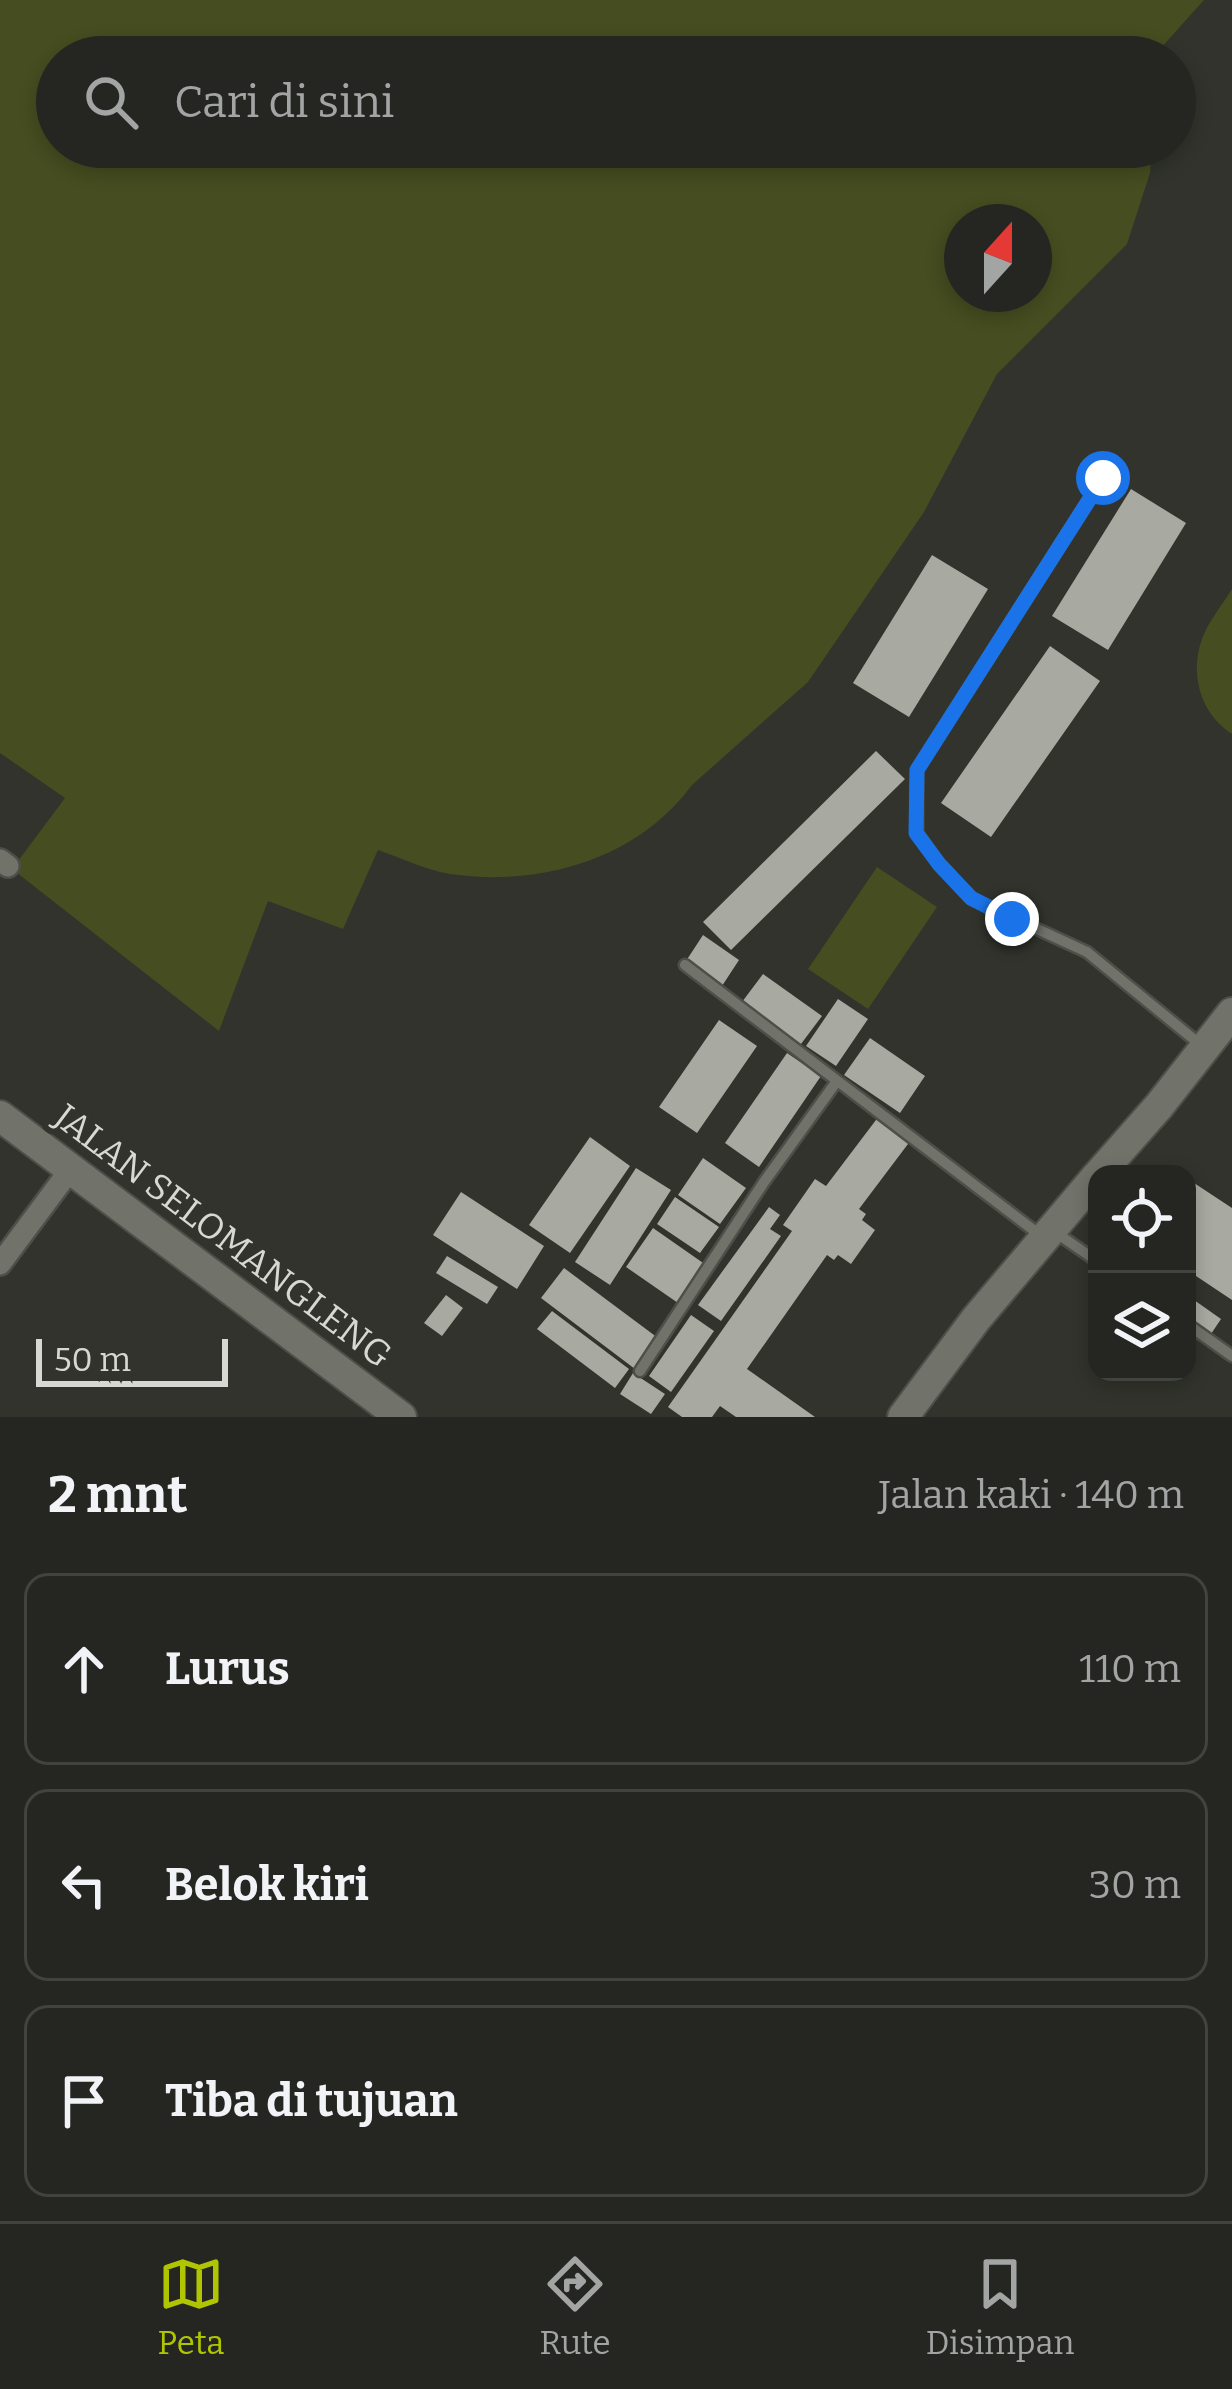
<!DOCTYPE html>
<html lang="id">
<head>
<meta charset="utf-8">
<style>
  :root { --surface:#252621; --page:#2d2e2a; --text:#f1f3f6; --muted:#a3a5a5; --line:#42433f; --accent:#b0c501 }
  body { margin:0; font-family:Bitter,serif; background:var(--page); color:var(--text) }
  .controls { position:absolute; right:36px; bottom:36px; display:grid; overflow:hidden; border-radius:24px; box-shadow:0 6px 18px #0003 }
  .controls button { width:108px; height:108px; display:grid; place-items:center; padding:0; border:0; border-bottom:3px solid var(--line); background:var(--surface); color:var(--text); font:60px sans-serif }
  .compass { position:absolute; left:944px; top:204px; width:108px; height:108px; border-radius:50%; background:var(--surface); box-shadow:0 6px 18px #0003; rotate:21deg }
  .scale { position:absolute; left:36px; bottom:30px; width:192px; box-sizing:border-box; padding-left:12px; border:6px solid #d7d8d4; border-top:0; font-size:33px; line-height:42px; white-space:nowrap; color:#d7d8d4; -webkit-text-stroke:9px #31332c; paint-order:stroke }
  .stop { position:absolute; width:36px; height:36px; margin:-27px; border:9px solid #1a73e8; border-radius:50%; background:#fff }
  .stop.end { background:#1a73e8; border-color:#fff; box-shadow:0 3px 12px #0008 }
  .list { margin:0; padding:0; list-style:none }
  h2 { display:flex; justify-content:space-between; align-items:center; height:156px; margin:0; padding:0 48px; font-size:51px }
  h2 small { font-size:39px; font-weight:400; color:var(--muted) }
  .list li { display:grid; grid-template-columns:78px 1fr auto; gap:36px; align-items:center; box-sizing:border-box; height:192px; margin:0 24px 24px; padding:0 24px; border:3px solid var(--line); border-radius:24px }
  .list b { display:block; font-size:45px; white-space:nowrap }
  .list em { font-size:39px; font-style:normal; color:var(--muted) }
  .icon { flex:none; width:66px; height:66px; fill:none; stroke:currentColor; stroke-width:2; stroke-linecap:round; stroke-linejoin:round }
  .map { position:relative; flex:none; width:1232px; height:1417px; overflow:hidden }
  .search { position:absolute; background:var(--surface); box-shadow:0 6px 18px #0003; left:36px; right:36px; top:36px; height:132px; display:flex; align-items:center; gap:30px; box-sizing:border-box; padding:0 42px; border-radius:66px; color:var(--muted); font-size:45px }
  .sheet { height:804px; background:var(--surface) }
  nav { display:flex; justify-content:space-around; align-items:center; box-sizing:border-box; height:168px; border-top:3px solid var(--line); background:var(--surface); font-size:33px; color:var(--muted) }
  nav a { display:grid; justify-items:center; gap:6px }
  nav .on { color:var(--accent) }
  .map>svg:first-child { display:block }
  .green { fill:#464d20; fill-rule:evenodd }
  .building { fill:#a8aaa1 }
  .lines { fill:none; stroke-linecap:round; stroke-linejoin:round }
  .lane-casing { stroke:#4e4f4a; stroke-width:15 }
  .street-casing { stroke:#4e4f4a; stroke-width:26 }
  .secondary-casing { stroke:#4e4f4a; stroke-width:34 }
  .lane { stroke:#71736b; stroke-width:10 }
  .street { stroke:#71736b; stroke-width:21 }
  .secondary { stroke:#71736b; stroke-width:30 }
  .route { stroke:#1a73e8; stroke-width:15 }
  .labels { text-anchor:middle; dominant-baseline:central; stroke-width:12; stroke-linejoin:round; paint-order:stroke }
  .street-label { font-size:36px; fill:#d7d8d4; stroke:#31332c }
</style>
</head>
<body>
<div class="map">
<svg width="1232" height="1417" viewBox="0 0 1232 1417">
  <rect width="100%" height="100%" fill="#31332c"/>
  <path class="green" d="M0,0H1204L1160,49L1159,57H57V147H1152L1150,173L1127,244L997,374L924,512L808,682L692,785C637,860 539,887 450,874C426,870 401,858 378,850L343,929L268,901L219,1031L12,869L65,798L0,753ZM962,222H1034V294H962Z
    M1232,589V734C1201,714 1189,675 1202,639C1208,622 1222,605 1232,589Z
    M877,867L937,907L868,1009L808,969Z"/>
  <path class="building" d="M1131,489L1186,523L1108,650L1052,616Z
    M932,555L988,589L909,717L853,683Z
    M1050,646L1100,681L991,837L941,803Z
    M876,751L905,779L731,950L703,922Z
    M703,935L739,960L722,986L686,961Z
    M763,974L822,1016L801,1044L742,1002Z
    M838,999L868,1019L836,1066L806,1046Z
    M719,1020L757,1046L697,1133L659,1107Z
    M870,1038L925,1076L900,1113L844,1075Z
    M787,1053L821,1076L759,1167L725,1143Z
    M879,1116L911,1140L859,1209L866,1214L862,1220L875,1230L851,1264L838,1255L834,1260L827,1255L747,1369L815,1417H736L720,1406L712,1417H682L668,1407L792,1231L783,1225L815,1179L826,1186Z
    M590,1137L630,1166L570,1253L529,1225Z
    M703,1158L746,1188L720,1224L678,1195Z
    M636,1168L671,1190L610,1285L575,1262Z
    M1191,1181L1232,1208V1300L1187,1270V1187Z
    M461,1192L544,1246L517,1289L433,1235Z
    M675,1197L719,1227L700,1253L657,1224Z
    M769,1207L780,1215L770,1229L781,1236L721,1321L698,1305Z
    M653,1228L706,1265L678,1303L626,1267Z
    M447,1256L498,1287L487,1304L436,1273Z
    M564,1268L658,1338L635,1369L541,1298Z
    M446,1295L463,1308L442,1336L424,1323Z
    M1187,1295L1221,1319L1209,1337L1187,1322Z
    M552,1311L629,1369L615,1388L537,1329Z
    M691,1315L714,1331L671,1392L649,1376Z
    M633,1373L665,1394L651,1414L620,1394Z"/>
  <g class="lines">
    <g class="lane-casing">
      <path id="lane" d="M1103,478L917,770V833L939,864L972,899L1087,952L1202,1046
        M685,965L1040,1235
        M1055,1232L1097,1261
        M1187,1324L1232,1356
        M640,1371L764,1182L837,1081"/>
    </g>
    <g class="street-casing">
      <path id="street" d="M0,860L8,866
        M0,1264L70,1170"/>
    </g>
    <g class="secondary-casing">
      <path id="secondary" d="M0,1116L401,1417
        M1099,1174L1159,1106L1232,1013
        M903,1417L976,1319L1097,1176"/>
    </g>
    <use href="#lane" class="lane"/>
    <use href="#street" class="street"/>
    <use href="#secondary" class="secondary"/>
  </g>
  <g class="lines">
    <path class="route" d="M1012,919L971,898L939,864L916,833L917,770L1103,478"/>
  </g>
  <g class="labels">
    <g class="street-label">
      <text transform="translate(223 1236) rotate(37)">JALAN SELOMANGLENG</text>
    </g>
  </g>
</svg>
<div class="controls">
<button><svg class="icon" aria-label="locate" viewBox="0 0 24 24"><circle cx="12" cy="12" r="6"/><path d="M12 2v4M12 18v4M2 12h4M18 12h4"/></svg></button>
<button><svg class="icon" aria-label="layers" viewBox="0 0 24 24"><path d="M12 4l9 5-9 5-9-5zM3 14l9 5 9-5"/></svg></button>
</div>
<svg class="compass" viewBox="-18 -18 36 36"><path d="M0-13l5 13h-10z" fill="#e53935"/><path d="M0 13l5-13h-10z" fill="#a3a5a5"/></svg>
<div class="scale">50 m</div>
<div class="stop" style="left:1103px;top:478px"></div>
<div class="stop end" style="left:1012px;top:919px"></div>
<div class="search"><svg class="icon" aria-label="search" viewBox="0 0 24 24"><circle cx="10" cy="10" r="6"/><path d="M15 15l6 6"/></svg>Cari di sini</div>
</div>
<section class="sheet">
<h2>2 mnt<small>Jalan kaki · 140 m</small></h2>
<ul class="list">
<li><svg class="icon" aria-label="ahead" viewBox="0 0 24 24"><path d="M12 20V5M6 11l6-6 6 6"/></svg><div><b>Lurus</b></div><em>110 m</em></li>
<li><svg class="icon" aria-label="left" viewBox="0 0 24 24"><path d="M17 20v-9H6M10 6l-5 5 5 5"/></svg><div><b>Belok kiri</b></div><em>30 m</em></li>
<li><svg class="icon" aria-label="arrive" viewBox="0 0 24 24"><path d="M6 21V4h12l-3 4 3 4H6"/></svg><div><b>Tiba di tujuan</b></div></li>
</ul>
</section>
<nav>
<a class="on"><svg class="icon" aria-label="map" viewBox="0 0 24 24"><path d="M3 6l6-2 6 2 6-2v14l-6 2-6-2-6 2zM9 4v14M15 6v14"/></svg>Peta</a>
<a><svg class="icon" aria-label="directions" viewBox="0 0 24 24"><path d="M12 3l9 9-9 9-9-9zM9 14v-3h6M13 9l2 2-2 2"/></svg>Rute</a>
<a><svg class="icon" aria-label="saved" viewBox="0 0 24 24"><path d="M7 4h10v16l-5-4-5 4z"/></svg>Disimpan</a>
</nav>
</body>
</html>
